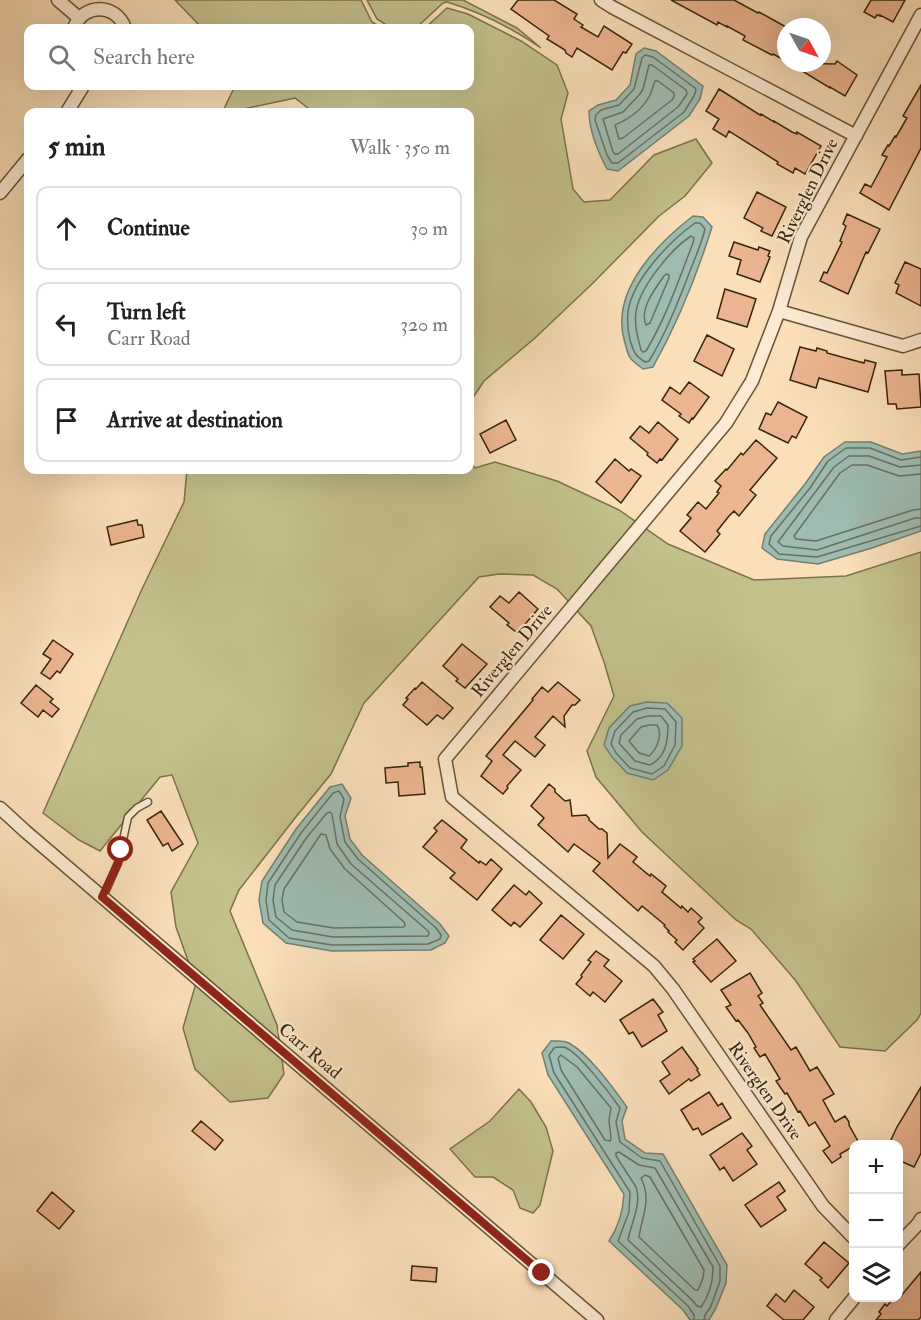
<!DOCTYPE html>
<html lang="en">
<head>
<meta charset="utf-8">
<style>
  :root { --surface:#fff; --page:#f6f6f6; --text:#202124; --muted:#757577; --line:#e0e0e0 }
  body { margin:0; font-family:"IM FELL Double Pica",serif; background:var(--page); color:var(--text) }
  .controls { position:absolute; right:18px; bottom:18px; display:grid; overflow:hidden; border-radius:12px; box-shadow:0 6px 24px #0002 }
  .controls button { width:54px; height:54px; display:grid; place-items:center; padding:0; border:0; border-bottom:2px solid var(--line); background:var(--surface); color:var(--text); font:30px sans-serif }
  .compass { position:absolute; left:777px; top:18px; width:54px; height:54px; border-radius:50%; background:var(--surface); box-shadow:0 6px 24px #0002; rotate:130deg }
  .stop { position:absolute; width:18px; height:18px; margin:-14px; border:4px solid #8f2418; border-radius:50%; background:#fff }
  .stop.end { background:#8f2418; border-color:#fff; box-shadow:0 2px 6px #0008 }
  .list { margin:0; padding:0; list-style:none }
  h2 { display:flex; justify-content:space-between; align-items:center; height:78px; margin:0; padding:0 24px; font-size:26px }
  h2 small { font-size:20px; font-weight:400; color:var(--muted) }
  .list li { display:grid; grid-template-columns:39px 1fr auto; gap:18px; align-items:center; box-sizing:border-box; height:84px; margin:0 12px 12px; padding:0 12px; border:2px solid var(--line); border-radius:12px }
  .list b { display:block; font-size:22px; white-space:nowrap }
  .list p { margin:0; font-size:20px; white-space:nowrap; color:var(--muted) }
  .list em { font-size:20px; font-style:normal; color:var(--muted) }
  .icon { flex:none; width:33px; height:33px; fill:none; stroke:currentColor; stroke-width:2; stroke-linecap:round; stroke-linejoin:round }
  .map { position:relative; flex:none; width:921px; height:1320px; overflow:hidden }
  .search { position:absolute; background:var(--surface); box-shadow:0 6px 24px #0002; left:24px; top:24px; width:450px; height:66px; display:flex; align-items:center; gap:15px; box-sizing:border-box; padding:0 21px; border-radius:12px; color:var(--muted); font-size:22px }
  .panel { position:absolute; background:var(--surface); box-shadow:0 6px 24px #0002; left:24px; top:108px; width:450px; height:366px; border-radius:12px }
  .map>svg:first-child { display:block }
  .green { fill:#c3c08b; stroke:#7c724c; stroke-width:1.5 }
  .water { fill:#9ebcb2; stroke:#748070; stroke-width:1.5 }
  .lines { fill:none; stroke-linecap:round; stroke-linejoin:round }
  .shore { stroke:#6a705f; stroke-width:1.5 }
  .building { fill:#ecb591; stroke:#36250c; stroke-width:1.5 }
  .service-casing { stroke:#675437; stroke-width:9 }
  .minor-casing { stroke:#675437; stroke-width:15 }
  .service { stroke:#fcead2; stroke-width:6 }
  .minor { stroke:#fcead2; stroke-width:12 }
  .route { stroke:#8f2418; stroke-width:8 }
  .labels { text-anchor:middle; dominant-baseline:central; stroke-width:4.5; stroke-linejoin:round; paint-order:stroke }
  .street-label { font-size:18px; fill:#36250c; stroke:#fcead2 }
</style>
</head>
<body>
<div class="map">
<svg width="921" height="1320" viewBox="0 0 921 1320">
  <rect width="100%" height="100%" fill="#fadfb9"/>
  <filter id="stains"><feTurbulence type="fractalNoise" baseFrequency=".00333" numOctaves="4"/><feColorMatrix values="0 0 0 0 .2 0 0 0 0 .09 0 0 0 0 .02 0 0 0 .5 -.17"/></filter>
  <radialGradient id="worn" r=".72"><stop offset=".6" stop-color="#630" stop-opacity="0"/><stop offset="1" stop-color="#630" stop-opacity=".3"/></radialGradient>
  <path class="green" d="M175,0H361L372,22L382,28H202Z
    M367,0H463L517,28L541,48C512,28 480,12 447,2L443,3L416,28H391L377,19Z
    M447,8L468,14L521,41L557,65L568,93L561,119L573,189L584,202L610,200L654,155L696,139L712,163L685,196L659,216L593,283L535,338L484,381L470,402V112H313L295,98L239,110L223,111L235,86H470V28H425Z
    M470,462L475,468L495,462L557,481L619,510L668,544L754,580L846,576L921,552V1013L917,1020L885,1051L840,1047L796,981L751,929L736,920L642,832L596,777L587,751L614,696L604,662L591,626L557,589L533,575L499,574L479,577L364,703L331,774L295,818L239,890L230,911L277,1025L284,1074L268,1098L230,1102L195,1069L183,1028L196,983L176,927L171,892L198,843L172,775L160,777L100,851L79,840L43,813L142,589L184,502L187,470H470Z
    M519,1089L531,1102L546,1127L553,1151L540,1205L533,1213L520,1208L513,1190L493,1177H475L450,1149L490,1121Z"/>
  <path class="water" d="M644,48L656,51L703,86L700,99L689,116L618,171L607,169C598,152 589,130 589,111L598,105L616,100L630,85L636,54Z
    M693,216L703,217L712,227C697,275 677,324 653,367L643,369C627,357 629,358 624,339C611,290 658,243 693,216Z
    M845,442H871L902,454L921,451V531L872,548L818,564L777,559L762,548L765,534L805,484L824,457Z
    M647,702L667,703L682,718V746L668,770L653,780L627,773L612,757L604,745L609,728L630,706Z
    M342,784L351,798L345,816L350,839L362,855L440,924L449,936L445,943L431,950L332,951L286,943L263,923L259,900L262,881L296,829L330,787Z
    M551,1041C557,1041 564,1040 569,1043C590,1055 613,1088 627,1107L622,1121L625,1139L645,1153L663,1154L727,1265L726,1283L716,1308L709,1320H690L683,1310L609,1241C619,1226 623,1212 624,1194L548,1075L542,1053Z"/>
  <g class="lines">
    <path class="shore" d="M645,55L653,57L695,88L696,90L694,96L684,112L618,163H612L607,155L595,120L596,115L601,110L619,105L634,89L642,58Z
      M649,65H652L686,90L687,94L678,107L618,154H615L613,152L603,119L623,112L640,94L643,89Z
      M655,81H658L674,93V97L672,100L623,138L619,139L615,125C629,119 643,109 650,95C652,91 653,85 655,81Z
      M695,223H700L705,229C701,246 693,262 687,279C676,307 665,335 649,361L645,362C634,355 634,352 630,340C628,331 627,321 628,312C632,280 670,241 695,223Z
      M691,236L694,238L693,243C679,279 666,318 646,351L643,352L641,350C638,338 634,325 636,312C639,288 671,249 691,236Z
      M666,274L669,275V278L650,323L646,325C639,309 655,289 664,276Z
      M921,457L901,460L870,448H846L828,461L810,488L771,536L769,544L779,554L817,557L921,526
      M921,465L900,467L869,456H849L834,467L778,542L783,546L817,550L915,518H921
      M921,474L899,476L867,465H852L840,473L794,536L796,539L816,541L913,510L921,509
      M647,708L665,709L676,722L675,745L664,766L652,774L630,768L616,753L611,744L615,731L633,712Z
      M648,716H661L668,725C668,741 666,757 650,765L635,761L619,743L621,735L637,719Z
      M649,725H657C663,735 657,749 649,756L639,753L629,741L641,727Z
      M339,791L344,799L340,817L345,842L358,859L436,928L441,935L440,939L428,944L332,945L289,938L269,920L266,901L268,883L301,833L333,793Z
      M330,812L332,814L337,844L351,864L428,931L429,933L428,936L333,937L292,930L276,917L273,900L275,885L307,837L327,813Z
      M321,834L326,835L330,849L345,869L404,922L405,925L404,927L334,928L297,922L284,912L282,900L284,889Z
      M561,1055L577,1067L611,1108L609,1120L611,1138L610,1141L605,1140L561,1070L558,1058Z
      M619,1152L639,1165L655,1168L713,1267C713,1281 709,1296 701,1307L697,1306L692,1300L628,1240C631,1223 642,1204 636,1187L616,1156V1153Z
      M645,1175L650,1177L704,1270L703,1278L698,1290H695L639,1237C642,1216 652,1200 641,1178Z
      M694,1320V1315L688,1306L618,1241L629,1212L630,1192L554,1073L549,1055L554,1048C555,1047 562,1047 564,1047C578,1051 611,1095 620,1108L616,1122L620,1142L642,1158L660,1161L720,1266V1281L711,1306L705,1315L704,1320"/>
  </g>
  <path class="building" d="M518,0H554L577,14L574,19L583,25L581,27L598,37L604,26L632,44L626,53L623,52L612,70L577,48L572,57L566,53L565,50L547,39L549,36L511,9Z
    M671,0H734L758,13L759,12L786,27V61L773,54L772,55L768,53L743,40L745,36L727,26V27L718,22L717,25Z
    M871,0H905L893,22L880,15V16L877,15L875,18L864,12Z
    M837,61L857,75L845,96L830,87V88L789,63L835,64Z
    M921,85V148L889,210L860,193L865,184L871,187L887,157L882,155L888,145L889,146L895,136L896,137L907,118L903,116Z
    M719,89L760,115L761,114L774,122V121L792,132L797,134V132L821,146L805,174L795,168L793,173L777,164L778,162L729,131L726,137L713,129L719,119L706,111Z
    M757,192L786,207L772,236L761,231L763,228L744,218Z
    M847,214L880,229L868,253L866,252L848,294L820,281L824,272L827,273L842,242L840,241L846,226L843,224Z
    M734,242L758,250L759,247L770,251L768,256L770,257L760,282L737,274L741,260L729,256Z
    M905,262L921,269V306L896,293L899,285L895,283Z
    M725,289L756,299L747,327L717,318Z
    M707,335L734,349L722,376L694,361Z
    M800,347L816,351L817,348L827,351V353L849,359L864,363L865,360L876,363L868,392L819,378L816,388L790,380Z
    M902,370V375L919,374L921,407L897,409L896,404H888L885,371Z
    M689,382L709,397L693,419L692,418L689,423L679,416L681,414L662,400L670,387L680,394Z
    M778,402L807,417L796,438L792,436L788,443L759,429L766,413L771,415Z
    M506,420L516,440L490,453L480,434Z
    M658,422L678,439L662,460L660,459L657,463L647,455L648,453L630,438L640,426L649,433Z
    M756,440L777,458L750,490L756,495L739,516L734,511L729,516L717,531L720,534L705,552L680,531L691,518L687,515L698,502L706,509L719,493L717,492L721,486L715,481L726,469L727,470L741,453L743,455Z
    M615,459L629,471L631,469L641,476L621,503L596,482Z
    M137,520L138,525H142L144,537L111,545L107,527Z
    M519,592L538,609L521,629L520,628L516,632L507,625L509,623L490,607L500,596L509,603Z
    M53,640L73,654L60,673L57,671L50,679L41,673L51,659L43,654Z
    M462,644L487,664L465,688L456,681L458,679L443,666Z
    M422,682L453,708L443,719L437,715L427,725L403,705L408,699L406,698L415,688L416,689Z
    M558,682L580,700L575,705H572L564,716L565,727L553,716L535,737L545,745L535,757L515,741L503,755L521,770L507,786L508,788L503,794L481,776L492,761L486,756L533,700L532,699L542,687L548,692Z
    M36,685L53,699L50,702L59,709L52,717L43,710L38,717L21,703Z
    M420,762V767H422L425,794L399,796L398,782L386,783L385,768L408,766V763Z
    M549,784L555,789V792L565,801L570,800L572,816L586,815L589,818V820L599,829H602L607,833L608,858L620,844L637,857L633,862L650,876L651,874L666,886L662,892L681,908L682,906L688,912L691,908L702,918L698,922L704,928L683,950L675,942L677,940L668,932L669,931L664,926L665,925L642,906L638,911L593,871L600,863L574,844L568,852L538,825L544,818L531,806Z
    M161,811L183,844L172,851L168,843L163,846L147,820Z
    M442,820L467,840L461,848L479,863L480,861L486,865L491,859L502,869L477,900L450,878L455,873L423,847L437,831L434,828Z
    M514,885L526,895L529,891L542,903L520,927L514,922L511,926L492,910Z
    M561,915L584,934L563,959L540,940Z
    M717,939L736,961L711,982L693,962L695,961L693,959Z
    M596,951L609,960L604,966L622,981L605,1002L593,992L590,996L576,984L582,977L581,975L591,962L588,960Z
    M750,973L762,993L758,996L763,1003L760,1005L791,1050L796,1047L810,1071L817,1067L834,1094L823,1100L835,1122L845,1116L849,1122V1125L859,1143L854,1144V1146L840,1154L841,1157L832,1163L823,1151L830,1146L815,1122L809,1126L800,1111L798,1112L787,1093L785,1094L776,1081L780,1079L765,1054L760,1057L754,1048L756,1047L748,1033L738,1020L736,1021L726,1007L731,1005L721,990Z
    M653,999L663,1012L658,1015L667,1031L642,1047L633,1032L629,1034L620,1020Z
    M682,1047L698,1069L697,1070L700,1075L691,1081L689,1079L669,1094L660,1081L670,1074L662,1062Z
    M921,1087V1153L914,1167L898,1160V1144H889L897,1127Z
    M709,1092L718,1106L722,1103L731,1118L702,1135L698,1128L693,1130L681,1110Z
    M201,1121L223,1140L215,1150L192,1131Z
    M742,1133L752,1146L747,1150L757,1164L733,1181L724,1167L720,1170L710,1155Z
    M779,1182L785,1191L777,1197L786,1210L761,1227L745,1205Z
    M52,1192L74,1211L59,1229L37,1211Z
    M824,1242L849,1263L828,1288L820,1280L822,1278L805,1264Z
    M412,1266L437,1268L436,1282L411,1280Z
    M921,1272V1317L918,1320H876L881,1314L879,1312L885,1304L887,1306L894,1298H898V1293L901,1296Z
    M794,1290L814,1307L803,1320H784L767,1306L776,1294L785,1302Z"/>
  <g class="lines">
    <g class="service-casing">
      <path id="service" d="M103,897L118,863L128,817L137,808L148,802"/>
    </g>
    <g class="minor-casing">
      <path id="minor" d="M58,0L79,18
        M601,0L612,7L856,136
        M74,28C83,3 116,3 125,28
        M67,112L83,86
        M0,193L28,159
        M779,311L903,346L921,340
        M0,808L25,831L597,1320
        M854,1238L823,1206L673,989L654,966L452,797L445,759L726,423L752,381L779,311L801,237L921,15
        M898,1245L918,1224L921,1219
        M836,1320L854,1298"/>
    </g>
    <use href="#service" class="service"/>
    <use href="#minor" class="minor"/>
  </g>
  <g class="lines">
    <path class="route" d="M121,850L118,863L102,897L542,1273"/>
  </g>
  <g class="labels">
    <g class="street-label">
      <text transform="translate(808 191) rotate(-64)">Riverglen Drive</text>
      <text transform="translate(512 651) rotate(-50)">Riverglen Drive</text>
      <text transform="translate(310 1051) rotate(40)">Carr Road</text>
      <text transform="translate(765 1091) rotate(55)">Riverglen Drive</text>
    </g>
  </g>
  <rect width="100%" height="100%" filter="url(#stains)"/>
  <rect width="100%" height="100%" fill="url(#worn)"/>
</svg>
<div class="controls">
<button>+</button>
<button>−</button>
<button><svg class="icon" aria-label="layers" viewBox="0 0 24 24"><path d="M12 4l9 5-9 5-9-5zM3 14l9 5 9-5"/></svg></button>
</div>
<svg class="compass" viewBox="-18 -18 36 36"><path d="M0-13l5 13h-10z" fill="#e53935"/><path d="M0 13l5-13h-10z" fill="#757577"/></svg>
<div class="stop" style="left:121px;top:850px"></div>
<div class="stop end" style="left:542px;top:1273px"></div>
<div class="search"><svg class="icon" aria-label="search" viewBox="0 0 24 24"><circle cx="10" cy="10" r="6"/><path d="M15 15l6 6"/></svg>Search here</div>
<section class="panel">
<h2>5 min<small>Walk · 350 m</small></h2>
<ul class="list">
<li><svg class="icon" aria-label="ahead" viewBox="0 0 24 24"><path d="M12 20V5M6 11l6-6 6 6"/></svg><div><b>Continue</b></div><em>30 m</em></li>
<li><svg class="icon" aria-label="left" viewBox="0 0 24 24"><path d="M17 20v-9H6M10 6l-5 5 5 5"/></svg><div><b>Turn left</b><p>Carr Road</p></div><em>320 m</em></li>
<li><svg class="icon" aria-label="arrive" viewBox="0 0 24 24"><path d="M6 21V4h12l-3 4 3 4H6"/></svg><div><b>Arrive at destination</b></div></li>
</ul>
</section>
</div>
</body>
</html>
